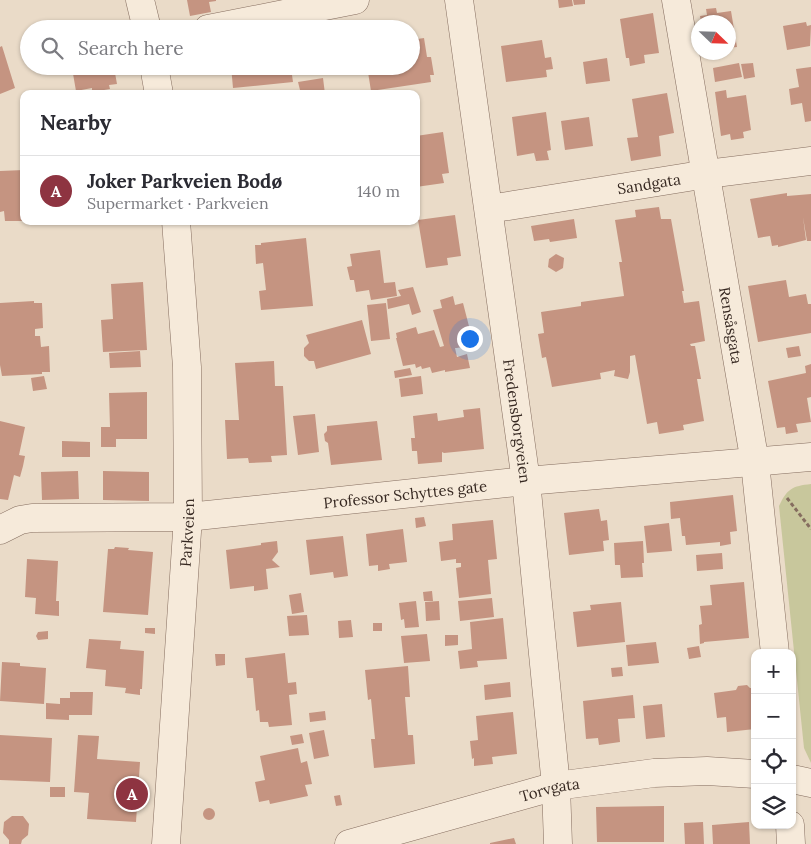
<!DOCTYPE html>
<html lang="en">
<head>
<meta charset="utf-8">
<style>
  :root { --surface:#fff; --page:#f7f7f7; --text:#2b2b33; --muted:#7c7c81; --line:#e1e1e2; --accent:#8e3441 }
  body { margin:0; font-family:Lora,serif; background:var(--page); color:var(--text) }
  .controls { position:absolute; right:15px; bottom:15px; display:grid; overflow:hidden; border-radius:10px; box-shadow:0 1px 4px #0004 }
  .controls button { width:45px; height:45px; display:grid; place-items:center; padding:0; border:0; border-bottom:1px solid var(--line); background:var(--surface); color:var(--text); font:25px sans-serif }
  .compass { position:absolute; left:691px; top:15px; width:45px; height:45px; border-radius:50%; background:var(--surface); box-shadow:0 1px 4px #0004; rotate:113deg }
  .you { position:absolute; left:469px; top:338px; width:18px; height:18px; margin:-12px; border:4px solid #fff; border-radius:50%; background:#1a73e8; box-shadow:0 0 0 8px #1a73e833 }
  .badge { display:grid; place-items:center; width:32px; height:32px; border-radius:50%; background:var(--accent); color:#fff; font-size:16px; font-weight:700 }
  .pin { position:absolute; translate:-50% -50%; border:2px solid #fff; box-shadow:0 1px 5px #0006 }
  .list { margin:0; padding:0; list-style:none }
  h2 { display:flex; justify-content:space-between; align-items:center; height:65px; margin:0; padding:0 20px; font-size:21px }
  h2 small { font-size:16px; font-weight:400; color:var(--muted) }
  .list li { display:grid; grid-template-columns:32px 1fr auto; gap:15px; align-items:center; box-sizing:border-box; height:70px; padding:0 20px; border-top:1px solid var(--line) }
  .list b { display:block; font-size:19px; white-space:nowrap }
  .list p { margin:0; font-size:16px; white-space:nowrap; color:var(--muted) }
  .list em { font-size:16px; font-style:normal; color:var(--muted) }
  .icon { flex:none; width:28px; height:28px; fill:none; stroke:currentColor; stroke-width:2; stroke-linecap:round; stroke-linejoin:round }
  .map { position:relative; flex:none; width:811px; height:844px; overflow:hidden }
  .search { position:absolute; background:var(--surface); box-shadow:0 1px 4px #0004; left:20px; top:20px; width:400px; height:55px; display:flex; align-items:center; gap:12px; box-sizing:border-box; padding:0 18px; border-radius:28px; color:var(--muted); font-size:19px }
  .panel { position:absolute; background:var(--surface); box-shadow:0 1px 4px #0004; left:20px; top:90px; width:400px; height:135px; border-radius:10px }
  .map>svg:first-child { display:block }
  .park { fill:#c8c79c }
  .building { fill:#c59481 }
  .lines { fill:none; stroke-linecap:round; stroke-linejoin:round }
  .minor-casing { stroke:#856d5f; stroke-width:29 }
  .path { stroke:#856d5f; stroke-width:3; stroke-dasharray:4 2.5; stroke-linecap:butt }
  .minor { stroke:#f6eada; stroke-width:28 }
  .labels { text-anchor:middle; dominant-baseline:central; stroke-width:4.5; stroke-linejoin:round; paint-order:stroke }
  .street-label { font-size:15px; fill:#362821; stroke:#f2e7d7 }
</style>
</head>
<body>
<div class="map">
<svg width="811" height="844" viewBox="0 0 811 844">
  <rect width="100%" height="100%" fill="#eadbc8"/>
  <path class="park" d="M811,484V763L804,748L779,506C787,489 792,486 811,484Z"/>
  <path class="building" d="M187,0H216V1L209,2L211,12L190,16Z
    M558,0H572L573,6L559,8Z
    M573,0H585V4L574,5Z
    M716,8L717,13L731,11L737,47L728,48V22H701L700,16L707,15L706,9Z
    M653,13L659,53L644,55L645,63L630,66L629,58H626L620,19Z
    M806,22L807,26L811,25L810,46L787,50L783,26Z
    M424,38L427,57H431L434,75H430L431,82L371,91L367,66H411V40Z
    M542,40L545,58L551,57L553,69L546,70L547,77L506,82L501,46Z
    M2,46L15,88L0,94V47Z
    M607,58L610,81L586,84L583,62Z
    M739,63L742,77L715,82L713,68Z
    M753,63L755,77L744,79L741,64Z
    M66,66H117L118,73H115L117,84L109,85L110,89L92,92V88L76,91L72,68L66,69Z
    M231,66H297L299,75H292L293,82L233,88Z
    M811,67V121L805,122L802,103L791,105L789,89L799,87L796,69Z
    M323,78L325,94H286V92L300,90L298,82Z
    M726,90L727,98L746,95L751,130L743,132L744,138L731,140L730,134L721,136L715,92Z
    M667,93L674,133L659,136L661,156L631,161L627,138L638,137L632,99Z
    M546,112L551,150L547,151L549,160L536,161L534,153L517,156L512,117Z
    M589,117L593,146L565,150L561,121Z
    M443,132L449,173L442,174L444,183L416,187V136Z
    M24,170V221H5L4,211L0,212V171Z
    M787,193V196L811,194V241H807L803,217L806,240L778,247V245L772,246L770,236L758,238L750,199Z
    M659,207L661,219H671L684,291H682L684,303L699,301L705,341L690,344L691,346H695L701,379H697L704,421L683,425L684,430L659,434L657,422L647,424L635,355L630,356V372L628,379L614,376L615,370L600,373L601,379L552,387L546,357L542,358L538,334L544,333L541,312L581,306V302L624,296L619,262H622L615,220L636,217L635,210Z
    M455,215L461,256L447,258L448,265L426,268L418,220Z
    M574,219L577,238L550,242L549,239L534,241L531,226Z
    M306,238L313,306L261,310L259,291L266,290L263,263L256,264L255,245H261V243Z
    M380,250L384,283L395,282L397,296L371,300L369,290L356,292L354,280H350L347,267L352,266L350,254Z
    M556,254L564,258L563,268L556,272L548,267L549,259Z
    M786,280L789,297L806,294L808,304H811V333L758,342L748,286Z
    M143,282L147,350L103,352L101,320L113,319L111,284Z
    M413,287L421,312L412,315L409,304L388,309L387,299L401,296L398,290Z
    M453,296L455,305L463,303L471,334L469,335L471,345L457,348H455L457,357L467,354L470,368L445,372V370L432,373L430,367L422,369L421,366L416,368L415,364L403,366L396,338H397L396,333L416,327L418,334L434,330L440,347L444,346L433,310L442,308L440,300Z
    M34,301V303H42L43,328L35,329V336H40L41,347L49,346L50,372H42V374L2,376L0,365V303Z
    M386,303L390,339L371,341L367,305Z
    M362,320L371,354L316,369L314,361H309L304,356V348L309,343L306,335Z
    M799,346L801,356L788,358L786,348Z
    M140,351L141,367L110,368L109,353Z
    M274,361L275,386H283L287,455L271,456L272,462L249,463L248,458L227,459L225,420H239L235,363Z
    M811,364V397L807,398L811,422L796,424L798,432L786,434L785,427L777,428L768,381L806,373L805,366Z
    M410,368L412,375L395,378L394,371Z
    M44,376L47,389L33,391L31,378Z
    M421,376L423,394L401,397L399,379Z
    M147,392V439H116V447H101V427H110L109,393Z
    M480,408L484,449L444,453L442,452V462L418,464L417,451H412L411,438H415L413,416L437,413L438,421L464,417L463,410Z
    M315,414L319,452L298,455L293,416Z
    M0,421L25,427L19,455L25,456L23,466L20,477L14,475L8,500L0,499Z
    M377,421L382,460L331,465L328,443L325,441L324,434L327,431V426Z
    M62,441L90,442V457H62Z
    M78,471L79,499L42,500L41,472Z
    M103,471L149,472V501L103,500Z
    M733,495L737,531L730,532L731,544L720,546V542L686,545L685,536H682L680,518L671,519L670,502Z
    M599,509L601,521L607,520L609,540L603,541L604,551L569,555L564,513Z
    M424,517L426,526L416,528L415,518Z
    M493,520L497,559L488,560L491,594L459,598L456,568L461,567V563H456V559L441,561L439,542L453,540L452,524Z
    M669,523L672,551L647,553L644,526Z
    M403,529L407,562L389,564L390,569L378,571V565L369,566L366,534Z
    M343,536L348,576L334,578L333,572L310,575L306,540Z
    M277,541L278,552L272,560L280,567L266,569L268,589L254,591V586L230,589L226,550L261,545V543Z
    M643,541L644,563H642L643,577L621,578L620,565H615L614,543Z
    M115,547L129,548L128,550L153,552L148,615L103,612L108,549H114Z
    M722,553L723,569L697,571L696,555Z
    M27,559L58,561L56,601H59V616L35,614L36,598L25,597Z
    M744,582L749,638L704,642V643L700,644L699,625L702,624L700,606L712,605L710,585Z
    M432,591L433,601H424L423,592Z
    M301,593L304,612L292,614L289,595Z
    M492,598L494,617L460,621L458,601Z
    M416,601L419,627L405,628L404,619L401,620L399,603Z
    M439,601L440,620L426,621L425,602Z
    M621,602L625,642L577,647L573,612L591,610L590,605Z
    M307,615L309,635L289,636L287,616Z
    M503,618L507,659L477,661L478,667L460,669L458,651L472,649L470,622Z
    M351,620L353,637L339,638L338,621Z
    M373,623H382V631H373Z
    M145,628H155V634L145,633Z
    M48,631V639L38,640L36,636L38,632Z
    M427,634L430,661L404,663L401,636Z
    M445,635H458V645L445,646Z
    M89,639L121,641L120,649L144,651L142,689H140V695L125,693L126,688L105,686L106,670L86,668Z
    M656,642L659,663L628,666L626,645Z
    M699,646L701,657L689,659L687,648Z
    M285,653L288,683L296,682L297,694L289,695L292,725L269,727L268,722H260L259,710L256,711L253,678H247L245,658Z
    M215,654H225V665L216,666Z
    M2,662L20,663V666L46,668L44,704L0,701Z
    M408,666L410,697H405L408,735H413L415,764L374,768L371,739H375L371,699L368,700L365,670Z
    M622,667L623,676L612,677L611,668Z
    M510,682L511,697L485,700L484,685Z
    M747,685L750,688H753L755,729L727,732L726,717L717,718L714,693L736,690L738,686Z
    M70,692H93L92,715H69V720L46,719V703L60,704V698H70Z
    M633,695L635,718L618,719L620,742L599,745L598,738L586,739L583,701Z
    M662,704L665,737L646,739L643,706Z
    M325,711L326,720L310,722L309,713Z
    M513,712L517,754L492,757L493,764L474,766V758L472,759L470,741L478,740L476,716Z
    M324,730L329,756L314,759L309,733Z
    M302,734L304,743L292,745L290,736Z
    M0,735L52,738L50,782L0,780Z
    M78,735L99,736L97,759L140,762L136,822L87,819L89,793L74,792Z
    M298,748L301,763L307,761L312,784L305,785L308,796L270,804L269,800L259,802L255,782L265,780L260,756Z
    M50,787H65V797H50Z
    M340,795L342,805L336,806L334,796Z
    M664,806V842H597L596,807Z
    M203 814a6 6 0 1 1 12 0a6 6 0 1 1-12 0Z
    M12,816H23L29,824L28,835L22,840L21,844H9V840L3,833L4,822Z
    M703,822L704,844H685L684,823Z
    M749,822L750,844H713L712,825Z
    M514,838L516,844H490V843Z"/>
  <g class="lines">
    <g class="minor-casing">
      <g id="minor">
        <path d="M140,0L147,29"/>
        <path id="s1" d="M459,0L526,481L556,786L558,844"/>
        <path id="s2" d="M676,0L755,463L775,653"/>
        <path d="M208,29L355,0"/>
        <path d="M154,66L159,94"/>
        <path id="s3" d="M489,209L707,174L811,161"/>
        <path id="s4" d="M0,530L20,520L32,518L188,517L526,481L811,457"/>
        <path d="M792,779L811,783"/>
        <path d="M790,825L791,844"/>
        <path id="s5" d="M166,844L188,517L187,367L176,221"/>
        <path id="s6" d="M349,844L556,786L654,773L707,771L755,774"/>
      </g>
    </g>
    <path class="path" d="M787,498L811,529"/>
    <use href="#minor" class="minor"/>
  </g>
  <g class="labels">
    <g class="street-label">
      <text stroke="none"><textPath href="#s3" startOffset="162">Sandgata</textPath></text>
      <text stroke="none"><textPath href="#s2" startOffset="330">Rensåsgata</textPath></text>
      <text stroke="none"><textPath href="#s1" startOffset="425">Fredensborgveien</textPath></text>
      <text stroke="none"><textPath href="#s4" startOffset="409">Professor Schyttes gate</textPath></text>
      <text stroke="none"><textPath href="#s5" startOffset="312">Parkveien</textPath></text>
      <text stroke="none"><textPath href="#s6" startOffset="208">Torvgata</textPath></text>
    </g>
  </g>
</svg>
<div class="controls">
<button>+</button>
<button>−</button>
<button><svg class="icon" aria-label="locate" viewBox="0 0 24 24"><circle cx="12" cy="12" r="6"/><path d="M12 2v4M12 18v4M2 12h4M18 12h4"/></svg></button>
<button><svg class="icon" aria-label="layers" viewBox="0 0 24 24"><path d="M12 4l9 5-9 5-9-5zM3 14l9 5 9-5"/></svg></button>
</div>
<svg class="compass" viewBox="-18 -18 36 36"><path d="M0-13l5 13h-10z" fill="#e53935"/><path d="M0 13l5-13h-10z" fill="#7c7c81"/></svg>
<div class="you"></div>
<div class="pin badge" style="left:132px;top:794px">A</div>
<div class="search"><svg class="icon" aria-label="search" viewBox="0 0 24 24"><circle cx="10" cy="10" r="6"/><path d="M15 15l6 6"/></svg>Search here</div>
<section class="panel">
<h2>Nearby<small></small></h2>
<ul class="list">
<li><span class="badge">A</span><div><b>Joker Parkveien Bodø</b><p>Supermarket · Parkveien</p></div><em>140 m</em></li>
</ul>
</section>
</div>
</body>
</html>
